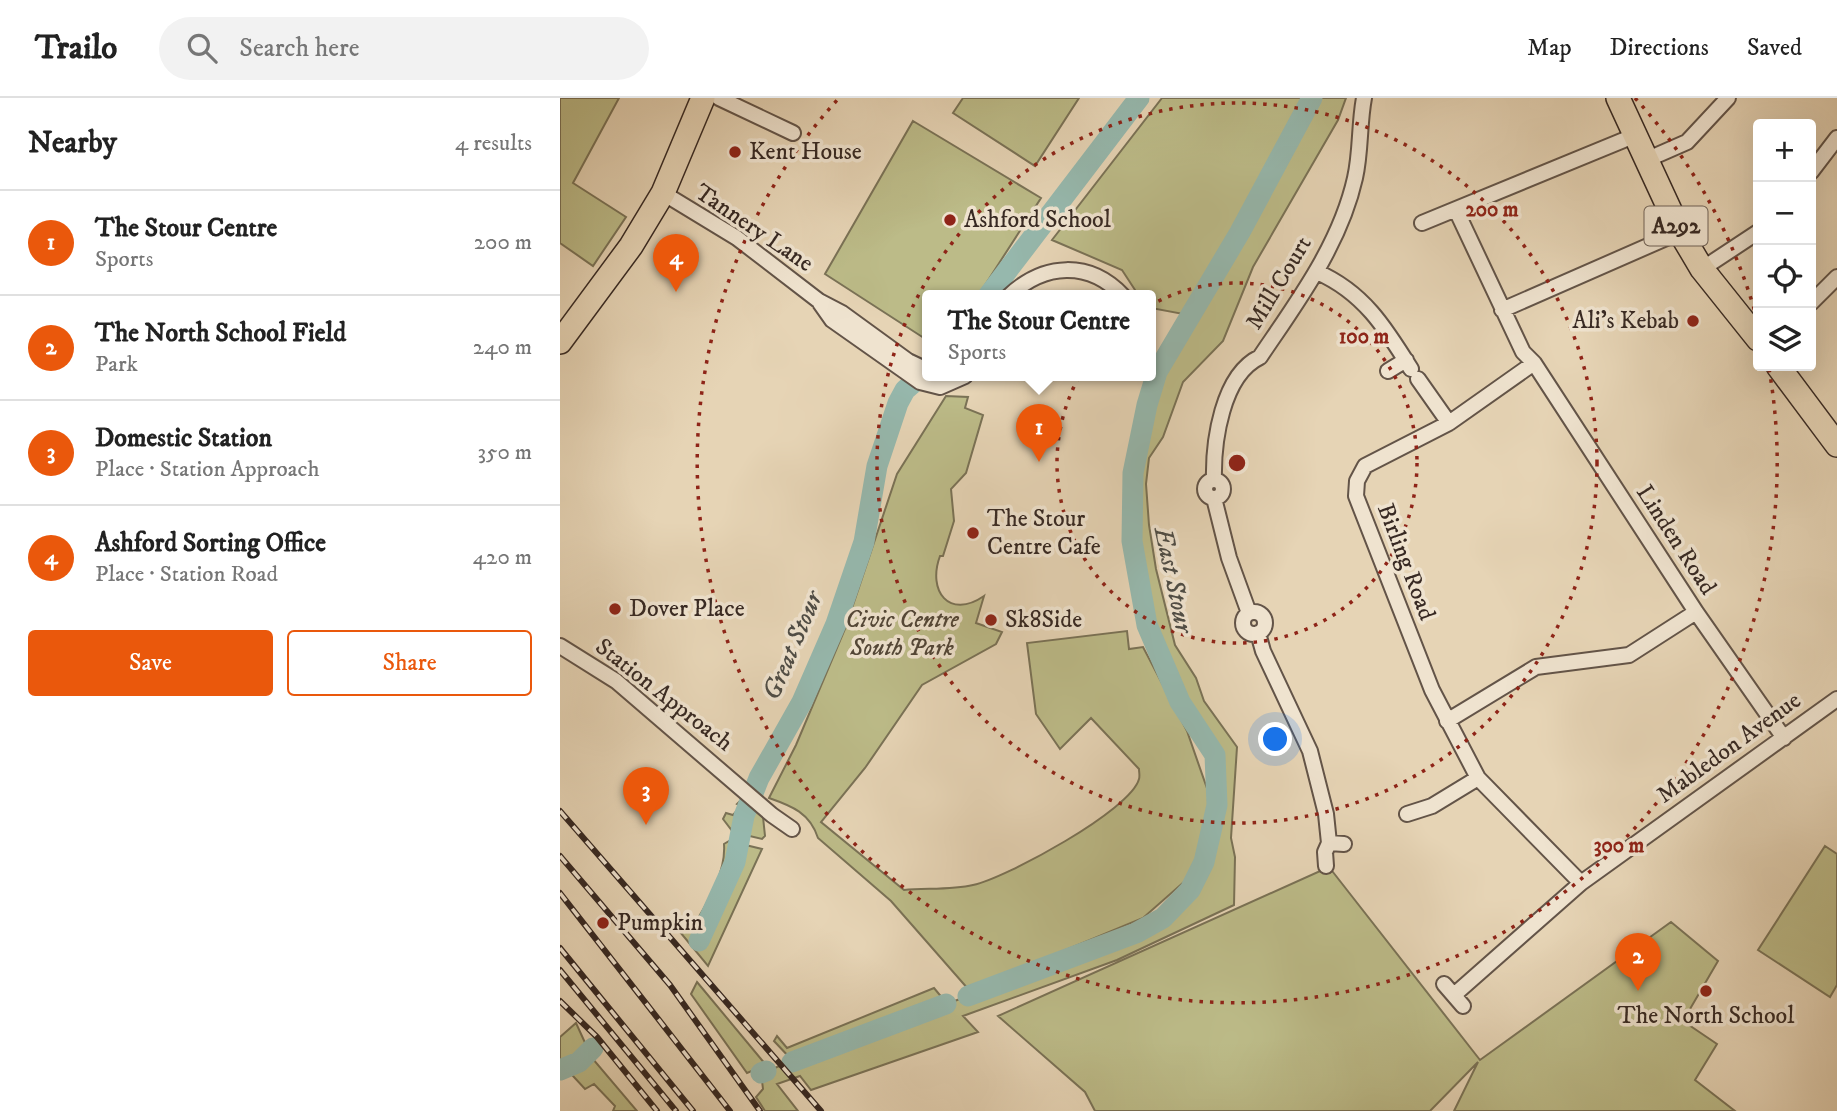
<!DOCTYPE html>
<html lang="en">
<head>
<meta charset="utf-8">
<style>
  :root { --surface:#fff; --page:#f2f2f2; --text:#222; --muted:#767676; --line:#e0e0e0; --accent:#ea580c }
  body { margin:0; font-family:"IM FELL DW Pica",serif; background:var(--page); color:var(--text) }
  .controls { position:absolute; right:21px; top:21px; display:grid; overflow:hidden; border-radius:7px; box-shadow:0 7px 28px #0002 }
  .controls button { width:63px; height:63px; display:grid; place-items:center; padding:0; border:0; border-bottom:2px solid var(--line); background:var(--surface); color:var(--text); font:35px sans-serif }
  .you { position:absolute; left:716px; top:642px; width:24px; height:24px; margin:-18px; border:5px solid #fff; border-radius:50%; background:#1a73e8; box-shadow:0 0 0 10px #1a73e833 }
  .badge { display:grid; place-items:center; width:46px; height:46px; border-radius:50%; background:var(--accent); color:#fff; font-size:23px; font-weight:700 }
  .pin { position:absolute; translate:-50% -58px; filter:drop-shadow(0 2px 4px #0008) }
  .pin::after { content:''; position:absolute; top:37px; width:24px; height:21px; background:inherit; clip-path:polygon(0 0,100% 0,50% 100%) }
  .popup { position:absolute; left:362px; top:192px; width:234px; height:91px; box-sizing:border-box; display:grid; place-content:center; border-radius:7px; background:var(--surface); filter:drop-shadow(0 2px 5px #0005); font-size:23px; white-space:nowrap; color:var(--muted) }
  .popup b { font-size:26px; color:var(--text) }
  .popup::after { content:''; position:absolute; left:50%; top:100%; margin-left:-14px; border:14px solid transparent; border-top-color:var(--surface) }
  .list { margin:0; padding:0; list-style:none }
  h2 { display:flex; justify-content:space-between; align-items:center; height:91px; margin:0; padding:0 28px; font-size:30px }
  h2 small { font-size:23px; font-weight:400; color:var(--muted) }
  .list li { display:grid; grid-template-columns:46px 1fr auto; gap:21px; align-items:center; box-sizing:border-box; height:105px; padding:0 28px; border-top:2px solid var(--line) }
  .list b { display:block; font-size:26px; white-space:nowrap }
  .list p { margin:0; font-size:23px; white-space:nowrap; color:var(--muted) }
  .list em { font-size:23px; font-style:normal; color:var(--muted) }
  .actions { display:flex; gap:14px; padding:21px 28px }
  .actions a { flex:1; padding:16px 0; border:2px solid var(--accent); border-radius:7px; text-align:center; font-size:24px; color:var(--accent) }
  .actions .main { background:var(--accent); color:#fff }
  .icon { flex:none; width:38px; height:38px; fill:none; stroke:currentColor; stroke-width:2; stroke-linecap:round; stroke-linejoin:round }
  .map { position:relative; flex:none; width:1277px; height:1013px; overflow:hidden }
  header { display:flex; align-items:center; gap:42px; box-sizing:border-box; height:98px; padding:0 35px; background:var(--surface); border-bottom:2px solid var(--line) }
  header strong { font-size:33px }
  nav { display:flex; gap:38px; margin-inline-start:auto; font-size:24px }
  .search { width:490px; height:63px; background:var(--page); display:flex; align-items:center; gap:18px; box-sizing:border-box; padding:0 24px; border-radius:38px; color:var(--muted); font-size:26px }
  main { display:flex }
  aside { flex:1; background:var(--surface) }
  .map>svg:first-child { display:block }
  .green { fill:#bcbb88; stroke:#7a7256; stroke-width:2 }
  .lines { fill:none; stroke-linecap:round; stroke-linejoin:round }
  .river { stroke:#96b8ad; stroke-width:21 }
  .minor-casing { stroke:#635448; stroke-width:18 }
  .primary-casing { stroke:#372923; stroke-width:26 }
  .minor { stroke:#efe3cf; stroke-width:14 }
  .primary { stroke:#e6d4b5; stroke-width:23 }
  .rail-casing { stroke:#372923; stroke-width:6 }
  .rail { stroke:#efe3cf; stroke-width:3.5; stroke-dasharray:10; stroke-linecap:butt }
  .ring { fill:none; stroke:#8f2418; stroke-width:3.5; stroke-dasharray:3.5 7 }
  .poi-dot { fill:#8f2418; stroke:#efe3cf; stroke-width:2.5 }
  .labels { text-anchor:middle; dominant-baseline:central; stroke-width:7; stroke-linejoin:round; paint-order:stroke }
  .shield { fill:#efe3cf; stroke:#6e6157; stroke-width:2 }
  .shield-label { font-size:23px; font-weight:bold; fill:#372923 }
  .poi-label { font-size:24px; fill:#372923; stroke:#efe3cf; text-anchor:start }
  .street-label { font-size:24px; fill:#372923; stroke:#efe3cf }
  .park-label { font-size:24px; font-style:italic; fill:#524637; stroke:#efe3cf }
  .water-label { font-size:26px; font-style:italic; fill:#4f4d46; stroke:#efe3cf }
  .centre { fill:#8f2418; stroke:#efe3cf; stroke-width:3.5 }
  .ring-label { font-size:21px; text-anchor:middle; font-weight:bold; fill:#8f2418; stroke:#efe3cf; stroke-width:7; stroke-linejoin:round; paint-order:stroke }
</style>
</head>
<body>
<header>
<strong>Trailo</strong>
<div class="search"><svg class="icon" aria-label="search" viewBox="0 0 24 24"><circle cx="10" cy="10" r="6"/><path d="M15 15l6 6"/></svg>Search here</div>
<nav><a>Map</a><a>Directions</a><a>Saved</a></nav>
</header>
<main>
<aside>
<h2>Nearby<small>4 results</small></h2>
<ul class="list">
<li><span class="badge">1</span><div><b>The Stour Centre</b><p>Sports</p></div><em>200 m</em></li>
<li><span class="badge">2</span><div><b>The North School Field</b><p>Park</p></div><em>240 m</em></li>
<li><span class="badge">3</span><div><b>Domestic Station</b><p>Place · Station Approach</p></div><em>350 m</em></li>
<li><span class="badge">4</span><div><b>Ashford Sorting Office</b><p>Place · Station Road</p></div><em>420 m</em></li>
</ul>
<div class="actions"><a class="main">Save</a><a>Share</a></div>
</aside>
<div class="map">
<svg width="1277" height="1013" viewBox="0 0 1277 1013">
  <rect width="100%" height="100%" fill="#e6d4b5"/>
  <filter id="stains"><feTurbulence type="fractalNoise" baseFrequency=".00286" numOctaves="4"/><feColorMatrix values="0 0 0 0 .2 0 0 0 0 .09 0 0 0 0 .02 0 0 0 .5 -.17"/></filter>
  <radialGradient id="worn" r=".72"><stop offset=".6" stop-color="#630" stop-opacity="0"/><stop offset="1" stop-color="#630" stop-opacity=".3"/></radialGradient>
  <path class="green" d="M0,0H59L13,85L66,119L33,168L0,145Z
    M403,0H519L475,68L393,15Z
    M602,0H750L623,216L591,210V198H579L562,172L492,142Z
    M758,0H786L778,22L693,169L663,243L623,284L603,339L589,360L586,386L589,427L596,471L615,547L636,580L644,603L677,649L671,740L675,759L674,807L557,862L403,918L418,934L251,992L240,978L217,986L238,1013H205L196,999L203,991L201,975L408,898L603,820L636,784L657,707L650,647L620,604L597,550L577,482L572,393L590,293L611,246L711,85Z
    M353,23L481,100L418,198H367V242L265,176Z
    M386,298L408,299L405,310L423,317L406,375L391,391L394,423L383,458H380C367,493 389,522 424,498L416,525L442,534L436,546L362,587L305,670L261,724L344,792C366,790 392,792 413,787C446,780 571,712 579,681C580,678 579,674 579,671L531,620L500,651L476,616L467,545L567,533L569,551L583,549L627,633L650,699L647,735L633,776L583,820L409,892L331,803L258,740C250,715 232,708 209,700L236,647L285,531L337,376Z
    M181,702L203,719L205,738L202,741L173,734L163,721L166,715L173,717L181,708L177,706Z
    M169,743L202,751L148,868L120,834L130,823L137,822C150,800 166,773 164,746Z
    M1265,748L1277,756V887L1270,899L1198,852Z
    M769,769L920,962L1111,824L1158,863L1123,923L1157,946L1135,982L1175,1013H894L918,964L870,1013H535L525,994L438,918Z
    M137,884L206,967L187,975L131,896Z
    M374,890L384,902L231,961L214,943L217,938L227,950Z
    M16,925L32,960L77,1013H53L55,1008L34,986L25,991L0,964V939Z"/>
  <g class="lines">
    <path class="river" d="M428,198L579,0
      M139,843L175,764L184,718L199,680L242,604L276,526L304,444L317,368L338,305L345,292L367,273
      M408,898L576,835L603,820L630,792L644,764L657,707L655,657L620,604L587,527L572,443L573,375L587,307L597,274L680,134L752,0
      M232,964L386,906
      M0,972L19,964L33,950
      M201,975L206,973"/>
    <g class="minor-casing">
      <path id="minor" d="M159,0L233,35
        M1086,62L1127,44L1168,0
        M1251,74L1277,40
        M103,95L177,140L259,203L282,215L348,263L367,272
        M897,114L963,254L974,265L1136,514L1224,640
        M862,125L1076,37
        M1142,171L1198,134
        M757,174C803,194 825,229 851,271
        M449,198C484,165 529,162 563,198
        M260,205L272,222L360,284L380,289L405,278
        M1251,205L1277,179
        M942,212L1120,134
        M974,265L889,325L805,368L797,383L796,398L872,592L918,680L1021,785
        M828,273L846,262
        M858,281L889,325
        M645 391a9 9 0 1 1 18 0a9 9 0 1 1-18 0Z
        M654,382C653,344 662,277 700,259C737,204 780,147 795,80C801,54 799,26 804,0
        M654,400L669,460L689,515
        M683 525a11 11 0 1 1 22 0a11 11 0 1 1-22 0Z
        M698,535L703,553L750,653L766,716L769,745L765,754L766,768
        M0,548L56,583L212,717L232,731
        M887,623L976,569L1069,557L1136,514
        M847,716L872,708L918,680
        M769,745L784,746
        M884,886L903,908
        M894,897L1021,785L1277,601"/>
    </g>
    <g class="primary-casing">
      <path id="primary" d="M1058,0L1120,134L1142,171L1198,241
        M0,244L71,148L103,95L143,0
        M1218,268L1277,347"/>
    </g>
    <use href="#minor" class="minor"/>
    <use href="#primary" class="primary"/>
    <g class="rail-casing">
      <path id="rail" d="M0,713L261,1013
        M0,758L110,887L200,1013
        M0,795L170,1013
        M0,850L133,1013
        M0,872L116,1013
        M0,903L37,939L97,1013"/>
    </g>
    <use href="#rail" class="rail"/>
  </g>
  <g class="ring">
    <circle cx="677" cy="365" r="180"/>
    <circle cx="677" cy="365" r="360"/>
    <path d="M1075 0A540 540 0 0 1 1197 221M1209 271A540 540 0 1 1 279 0"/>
  </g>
  <g class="poi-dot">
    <circle cx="175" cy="54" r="7"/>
    <circle cx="390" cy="122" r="7"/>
    <circle cx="1133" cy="223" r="7"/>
    <circle cx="413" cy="435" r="7"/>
    <circle cx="55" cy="511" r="7"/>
    <circle cx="431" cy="522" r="7"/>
    <circle cx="43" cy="825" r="7"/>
    <circle cx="1146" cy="893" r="7"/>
  </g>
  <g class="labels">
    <rect class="shield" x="1084.5" y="108.5" width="63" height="39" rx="5"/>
    <g class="shield-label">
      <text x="1116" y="128">A292</text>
    </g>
    <g class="poi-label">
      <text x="189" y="54">Kent House</text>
      <text x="404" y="122">Ashford School</text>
      <text x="1119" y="223" text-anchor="end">Ali's Kebab</text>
      <text x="427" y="421">The Stour<tspan x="427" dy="28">Centre Cafe</tspan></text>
      <text x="69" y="511">Dover Place</text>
      <text x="445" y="522">Sk8Side</text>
      <text x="57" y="825">Pumpkin</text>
      <text x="1146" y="918" text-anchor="middle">The North School</text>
    </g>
    <g class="street-label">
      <text transform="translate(194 130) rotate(34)">Tannery Lane</text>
      <text transform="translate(719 185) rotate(-59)">Mill Court</text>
      <text transform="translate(1116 442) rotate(57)">Linden Road</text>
      <text transform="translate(846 464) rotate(69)">Birling Road</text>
      <text transform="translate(104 597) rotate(38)">Station Approach</text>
      <text transform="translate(1169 650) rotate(-36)">Mabledon Avenue</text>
    </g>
    <g class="park-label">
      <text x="342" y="522">Civic Centre<tspan x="342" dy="28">South Park</tspan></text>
    </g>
    <g class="water-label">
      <text transform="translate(613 482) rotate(78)">East Stour</text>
      <text transform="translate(233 548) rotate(-67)">Great Stour</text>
    </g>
  </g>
  <circle cx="677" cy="365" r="10" class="centre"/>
  <g class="ring-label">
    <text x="932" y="118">200 m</text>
    <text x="804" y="245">100 m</text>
    <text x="1059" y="754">300 m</text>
  </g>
  <rect width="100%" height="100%" filter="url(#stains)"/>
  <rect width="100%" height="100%" fill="url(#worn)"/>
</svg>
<div class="controls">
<button>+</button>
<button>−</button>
<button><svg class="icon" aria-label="locate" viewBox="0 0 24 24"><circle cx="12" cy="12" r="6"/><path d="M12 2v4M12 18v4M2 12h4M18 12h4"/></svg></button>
<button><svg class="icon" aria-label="layers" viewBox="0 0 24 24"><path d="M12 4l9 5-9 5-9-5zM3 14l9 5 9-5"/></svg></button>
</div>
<div class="you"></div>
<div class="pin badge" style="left:479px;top:364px">1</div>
<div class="popup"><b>The Stour Centre</b>Sports</div>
<div class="pin badge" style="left:1078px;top:893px">2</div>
<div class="pin badge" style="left:86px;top:727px">3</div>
<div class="pin badge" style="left:116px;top:194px">4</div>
</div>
</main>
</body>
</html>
